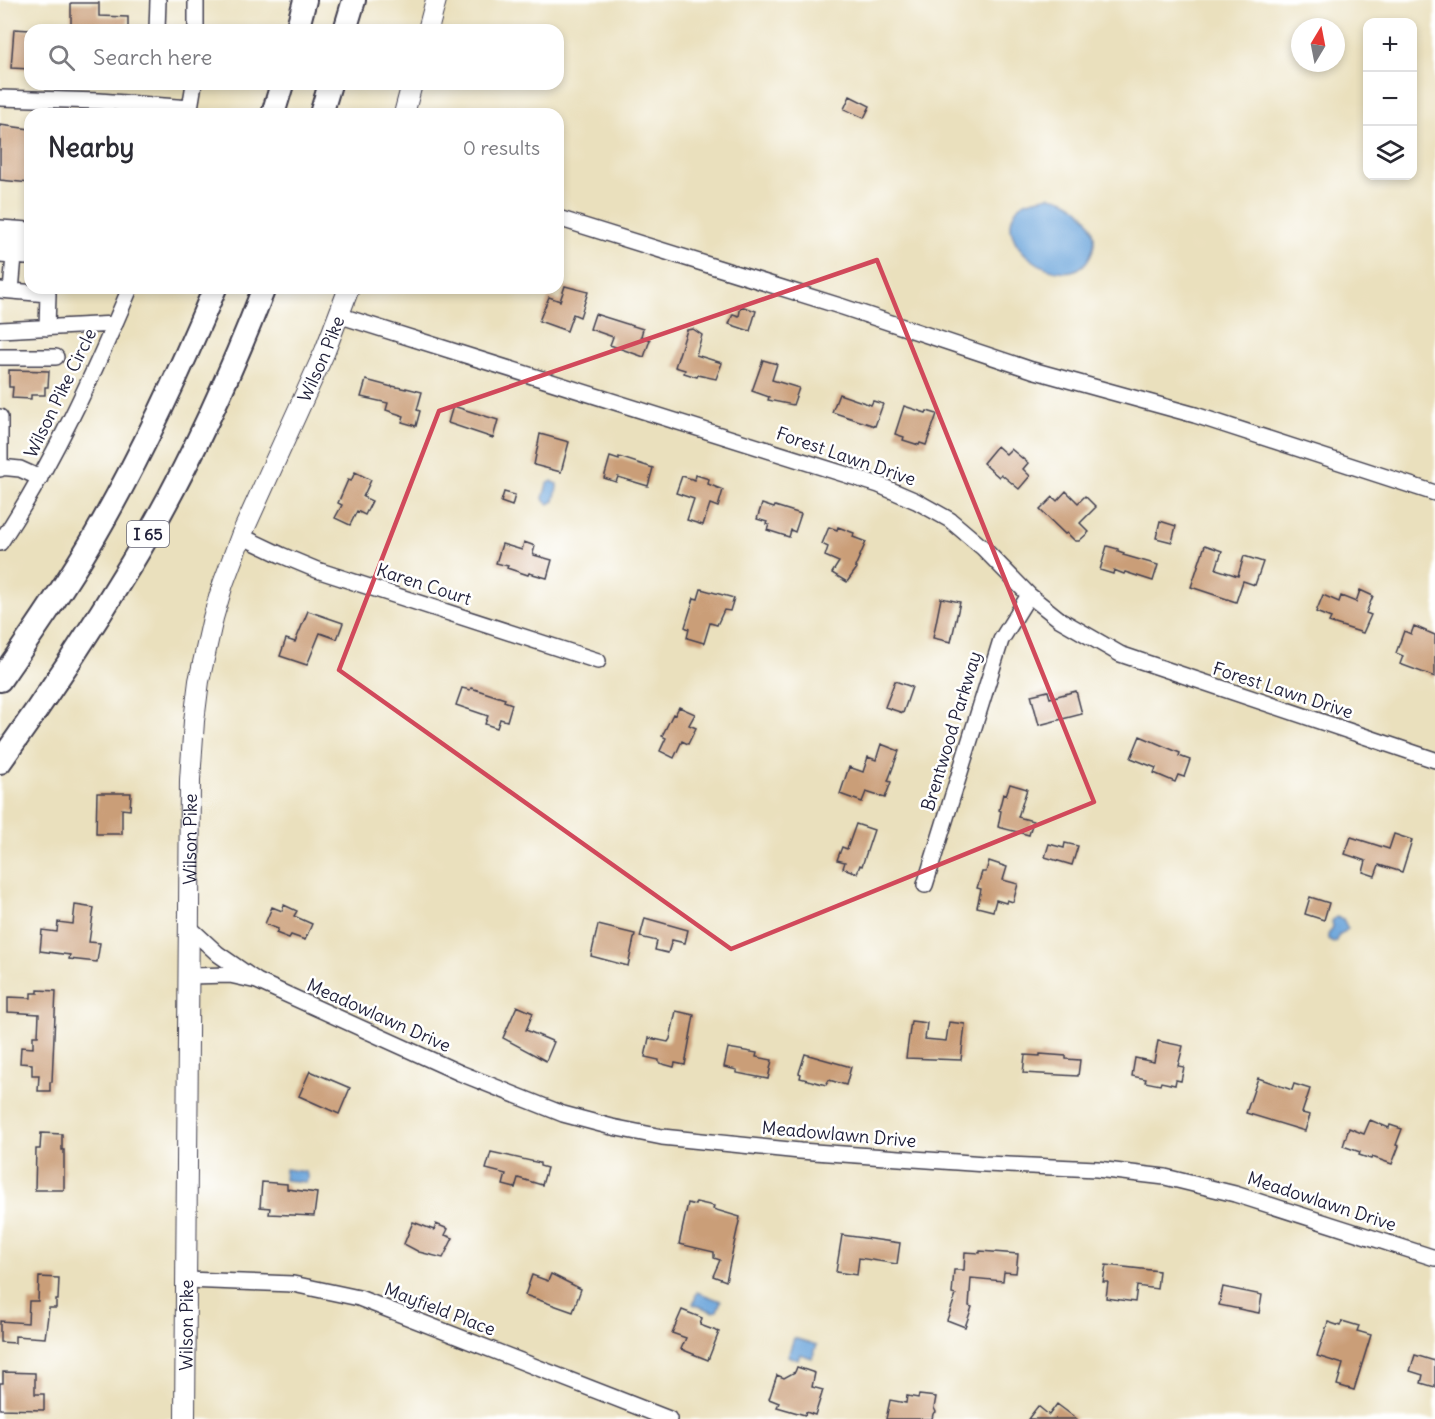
<!DOCTYPE html>
<html lang="en">
<head>
<meta charset="utf-8">
<style>
  :root { --surface:#fff; --page:#f7f7f7; --text:#2b2b33; --muted:#7c7c81; --line:#e1e1e2 }
  body { margin:0; font-family:Delius,sans-serif; background:var(--page); color:var(--text) }
  .controls { position:absolute; right:18px; top:18px; display:grid; overflow:hidden; border-radius:12px; box-shadow:0 3px 9px #0003 }
  .controls button { width:54px; height:54px; display:grid; place-items:center; padding:0; border:0; border-bottom:2px solid var(--line); background:var(--surface); color:var(--text); font:30px sans-serif }
  .compass { position:absolute; left:1291px; top:18px; width:54px; height:54px; border-radius:50%; background:var(--surface); box-shadow:0 3px 9px #0003; rotate:10deg }
  .list { margin:0; padding:0; list-style:none }
  h2 { display:flex; justify-content:space-between; align-items:center; height:78px; margin:0; padding:0 24px; font-size:26px }
  h2 small { font-size:20px; font-weight:400; color:var(--muted) }
  .icon { flex:none; width:33px; height:33px; fill:none; stroke:currentColor; stroke-width:2; stroke-linecap:round; stroke-linejoin:round }
  .map { position:relative; flex:none; width:1435px; height:1419px; overflow:hidden }
  .search { position:absolute; background:var(--surface); box-shadow:0 3px 9px #0003; left:24px; top:24px; width:540px; height:66px; display:flex; align-items:center; gap:15px; box-sizing:border-box; padding:0 21px; border-radius:18px; color:var(--muted); font-size:22px }
  .panel { position:absolute; background:var(--surface); box-shadow:0 3px 9px #0003; left:24px; top:108px; width:540px; height:186px; border-radius:18px }
  .map>svg:first-child { display:block }
  .water { fill:#6ba4da; stroke:#46638a; stroke-width:1.5 }
  .building { fill:#ca9e78 }
  .lines { fill:none; stroke-linecap:round; stroke-linejoin:round }
  .minor-casing { stroke:#403e4e; stroke-width:18 }
  .major-casing { stroke:#403e4e; stroke-width:22 }
  .highway-casing { stroke:#403e4e; stroke-width:26 }
  .minor { stroke:#fff; stroke-width:15 }
  .major { stroke:#fff; stroke-width:20 }
  .highway { stroke:#fff; stroke-width:22 }
  .marked { fill:none; stroke:#d1495b; stroke-width:4.5; stroke-linejoin:round }
  .labels { text-anchor:middle; dominant-baseline:central; stroke-width:5; stroke-linejoin:round; paint-order:stroke }
  .shield { fill:#fff; stroke:#646476; stroke-width:1.5 }
  .shield-label { font-size:16px; font-weight:bold; fill:#22223b }
  .street-label { font-size:18px; fill:#22223b; stroke:#fff }
</style>
</head>
<body>
<div class="map">
<svg width="1435" height="1419" viewBox="0 0 1435 1419">
  <rect width="100%" height="100%" fill="#fff"/>
  <filter id="ink" filterUnits="userSpaceOnUse"><feTurbulence type="fractalNoise" baseFrequency=".0167" numOctaves="2"/><feDisplacementMap in="SourceGraphic" scale="12" xChannelSelector="R" yChannelSelector="G"/><feConvolveMatrix kernelMatrix="1 2 1 2 8 2 1 2 1" color-interpolation-filters="sRGB"/></filter>
  <filter id="wash" filterUnits="userSpaceOnUse"><feTurbulence type="fractalNoise" baseFrequency=".008" numOctaves="4" result="noise"/><feDisplacementMap in="SourceGraphic" scale="24" xChannelSelector="R" yChannelSelector="G"/><feGaussianBlur stdDeviation="1.35" result="paint"/><feColorMatrix in="noise" values="0 0 0 0 0 0 0 0 0 0 0 0 0 0 0 0 0 1.4 0 .05"/><feComposite in="paint" operator="in"/></filter>
  <g filter="url(#wash)">
    <rect width="100%" height="100%" fill="#eae0bd"/>
    <path class="water" d="M1049,196C1080,199 1108,232 1087,261C1064,294 986,243 1019,206C1026,199 1040,199 1049,196Z
      M552,481L557,484V488L554,501L549,504L544,501L543,498L547,484Z
      M1336,917L1343,919L1348,929L1339,935L1337,941L1333,943L1328,940V935L1333,927L1332,921Z
      M285,1169L306,1172L308,1179L305,1182L284,1180Z
      M697,1292L721,1301L717,1311L714,1312L693,1304Z
      M794,1338L817,1345L812,1358L800,1354L798,1360L788,1356Z"/>
    <g id="blocks">
      <path class="building" d="M71,3H99V16L128,17V30H71Z
        M14,29L30,30V69L11,68Z
        M850,96L870,106L864,118L844,109Z
        M0,125L30,129V183L0,180Z
        M565,286L588,292L580,317L573,314L567,331L539,321L549,297L560,301Z
        M741,306L756,311L750,331L729,324L733,314L739,316Z
        M595,314L643,329L641,336L650,340L644,357L610,345L613,337L590,329Z
        M693,329L702,335L696,355L722,363L716,379L698,375L697,377L684,373L685,370L675,367L687,330Z
        M763,360L777,364L772,380L799,388L793,405L768,400L769,397L752,391Z
        M9,370L49,371L48,387H45V395H31V399L12,398L13,387H9Z
        M366,380L392,387V386L406,389V388L422,392L417,410L420,411L416,426L402,422L404,416L386,410L388,403L361,397Z
        M839,394L871,405L873,401L883,404L875,426L832,412Z
        M453,406L498,420L493,438L448,423Z
        M904,406L926,413L927,411L937,414L926,445L920,443L919,445L903,440L904,437L895,434Z
        M540,434L569,442L561,472L534,465Z
        M997,446L1006,454L1011,449L1028,463L1023,469L1030,476L1019,489L1001,474L999,477L983,463Z
        M610,457L619,460V457L653,468L648,486L618,477L616,482L604,478Z
        M355,472L371,480L363,497L372,501L365,515L357,511L350,525L335,518L342,505L338,503L348,480L351,481Z
        M696,475L709,479L708,484L723,490L718,507L710,504L703,525L687,520L694,499L676,493L682,476L695,480Z
        M1066,491L1078,503L1085,496L1096,507L1080,523L1089,532L1079,541H1075L1067,533L1065,534L1040,510L1053,497L1057,501Z
        M504,492L515,495L512,506L501,502Z
        M762,504L774,508L775,506L801,514L795,532L791,530L789,537L767,530L769,525L766,524L767,522L757,519Z
        M1160,521L1176,526L1172,542L1156,538Z
        M829,527L837,530L838,527L854,533L853,537L866,542L855,567L857,568L847,582L832,573L839,562L825,556L828,547L822,544Z
        M524,542L535,546L533,553L534,555L552,560L547,578L529,573L528,575L507,568L508,566L496,563L502,544L522,550Z
        M1205,545L1222,551L1216,569L1238,576L1244,556L1263,562L1255,585L1243,581L1236,602L1191,587Z
        M1107,546L1118,549V551L1124,553L1123,555L1158,565L1153,581L1125,572L1124,574L1114,570L1113,574L1100,570Z
        M701,589L734,598L730,611L724,610L717,625L710,623L704,643L687,638L689,629L685,627L694,598L698,599Z
        M1360,590L1373,596L1366,613L1371,615L1363,633L1329,622L1331,618L1316,612L1323,595L1339,602L1341,596L1356,602Z
        M941,598L960,602L951,642L933,638Z
        M308,611L343,623L337,639L320,633L307,665L280,656L286,639L295,642Z
        M1414,626L1435,635V677L1400,664L1403,656L1396,653L1404,631L1411,634Z
        M895,681L912,687L903,713L885,707Z
        M462,688L470,690L471,688L505,699L504,701L512,704L507,721L500,719L497,728L485,724L488,716L456,705Z
        M1048,691L1050,698L1076,691L1082,714L1039,725L1031,695Z
        M679,707L695,714L689,725L696,728L688,744L682,741L674,758L660,751L666,738L662,736L673,714L675,715Z
        M1140,736L1180,753L1179,756L1190,760L1184,777L1178,775L1175,782L1154,773L1156,768L1131,758Z
        M881,744L899,751L888,781L891,782L885,798L866,792L862,802L840,794L849,767L863,772L868,757L876,760Z
        M1010,784L1027,789L1018,817L1033,821L1029,835L998,827L1001,811L999,810L1003,794L1006,795Z
        M97,793H131L130,810L122,809V834H96Z
        M856,824L874,830L862,866L860,865L857,873L843,868L845,862L837,860L842,847L847,849Z
        M1394,834L1412,840L1402,872L1379,865L1375,876L1363,872L1366,861L1345,854L1351,837L1389,849Z
        M1065,843L1078,846L1072,865L1045,857L1049,844L1064,848Z
        M989,861L1007,867L1003,880L1018,884L1013,902L1007,900L1006,903L996,900L993,911L977,907L981,889L977,888L982,872H986Z
        M1310,897L1329,903L1324,920L1305,914Z
        M75,905L94,908L89,942L100,943L97,962L69,959L70,955L40,951L42,930L57,932L58,922L73,924Z
        M284,905L297,911L294,916L312,924L305,940L291,935L289,938L276,933L278,929L265,924L272,907L282,911Z
        M645,918L688,930L685,943L672,940L668,953L655,950L657,941L640,937Z
        M598,925L635,934L628,966L591,956Z
        M38,990L56,991L52,1082H50V1091H38L39,1075H32V1064L20,1063L21,1047L33,1048V1036H38L39,1014L8,1012V997L31,998V993H38Z
        M517,1006L533,1013L526,1030L554,1042L546,1061L503,1038Z
        M676,1011L694,1015L685,1065L675,1063L674,1067L659,1063V1060L645,1057L649,1038L668,1042L670,1039Z
        M911,1021L927,1023L925,1039L946,1041L949,1022L965,1024L961,1060L906,1058Z
        M1158,1041L1183,1046L1178,1066L1184,1067L1181,1081L1176,1080L1175,1085L1161,1082L1160,1085L1145,1082L1146,1079L1132,1076L1135,1058L1154,1062Z
        M728,1048L757,1053L756,1057L772,1060L768,1079L737,1073V1070L724,1067Z
        M805,1054L851,1067L846,1085L829,1080L826,1085L800,1078L801,1074L799,1073Z
        M1040,1054L1066,1056V1059L1080,1060L1078,1076L1023,1073L1025,1055L1040,1056Z
        M310,1071L350,1088L339,1114L299,1096Z
        M1258,1078L1292,1090L1294,1084L1310,1089L1302,1113L1310,1115L1305,1131L1246,1113Z
        M1370,1120L1389,1128L1390,1125L1402,1129L1396,1145L1399,1146L1392,1164L1372,1157L1371,1159L1359,1155L1360,1152L1343,1146L1349,1128L1364,1134Z
        M41,1133L62,1134V1150H64V1190H35L36,1149H40Z
        M491,1152L540,1163V1166L547,1168L542,1185L518,1178L515,1188L503,1185L506,1174L486,1169Z
        M262,1182L287,1184V1189L317,1193L314,1216L269,1214L270,1208L260,1207Z
        M696,1202L714,1206L713,1209L740,1217L726,1281L713,1276L720,1260L714,1258V1252L679,1244L688,1203L695,1205Z
        M413,1222L434,1230L436,1224L448,1229L445,1235L453,1238L443,1258L419,1252L404,1244Z
        M842,1235L900,1243L897,1264L859,1258L857,1275L836,1272Z
        M980,1251L1018,1254L1016,1273L1004,1272L1003,1281L971,1278L969,1306L972,1307L965,1327L947,1320L956,1295L952,1294L954,1270H964L965,1252L980,1253Z
        M1106,1265L1159,1271L1157,1289L1137,1286L1135,1302L1106,1298L1108,1282H1103Z
        M551,1274L581,1289L573,1312L525,1295L532,1275L548,1281Z
        M39,1277L59,1278L58,1300H56V1308H49L45,1338L15,1336V1343L0,1342V1321L28,1323L29,1301H38Z
        M1223,1287L1262,1295L1259,1313L1219,1305Z
        M682,1310L702,1318L700,1325L719,1332L708,1360L681,1349L686,1338L672,1333Z
        M1342,1321L1359,1326L1357,1331L1371,1335L1354,1390L1337,1385L1343,1364L1317,1356L1328,1322L1340,1326Z
        M1415,1355L1435,1361V1387L1421,1383L1423,1375L1410,1371Z
        M797,1367L815,1373L812,1387L823,1390L815,1415L806,1412L805,1415L777,1407L779,1403L769,1399L777,1375L784,1378L795,1372Z
        M3,1372L35,1373V1394H44V1410L0,1409V1383H3Z
        M919,1395L936,1397L934,1408L936,1412L933,1414L932,1419H886L890,1400L906,1403L907,1396L918,1398Z
        M1057,1404L1077,1419H1028L1038,1406L1049,1415Z"/>
    </g>
  </g>
  <g filter="url(#ink)">
    <use href="#blocks" fill-opacity="0" stroke="#403e4e" stroke-width="1.5"/>
    <g class="lines">
      <g class="minor-casing">
        <path id="minor" d="M157,30L158,0
          M196,30V0
          M0,98L99,101L190,108
          M189,114L194,84
          M558,218L843,307L1032,370L1195,415L1435,493
          M0,228L29,230
          M0,241L28,243
          M0,255L26,257
          M0,290L48,294L47,328
          M11,291L14,256
          M338,315L879,485L916,501L950,520L983,548L1029,595L1059,619L1120,654L1435,760
          M0,330L115,324
          M0,357H56
          M0,417V469
          M0,467L20,469L40,478
          M241,536L281,555L317,570L598,661
          M0,543C53,463 93,376 130,288
          M925,885L1001,640L1029,595
          M189,976L230,975L257,981L218,954L190,928
          M257,981L460,1073L563,1114L612,1127L662,1137L800,1151L985,1164L1097,1169L1165,1177L1235,1194L1435,1258
          M186,1280L293,1284L359,1298L669,1419"/>
      </g>
      <g class="major-casing">
        <g id="major">
          <path d="M428,30L436,0"/>
          <path d="M404,114L412,84"/>
          <path id="s1" d="M185,1419L190,780L194,721L199,681L213,618L223,584L241,536L325,351L349,288"/>
        </g>
      </g>
      <g class="highway-casing">
        <path id="highway" d="M297,30L305,0
          M345,30L354,0
          M273,114L282,84
          M321,114L330,84
          M0,680C32,634 64,588 93,539C140,458 179,374 215,288
          M0,762C46,698 90,632 131,564C184,477 227,383 264,288"/>
      </g>
      <use href="#minor" class="minor"/>
      <use href="#major" class="major"/>
      <use href="#highway" class="highway"/>
    </g>
  </g>
  <path class="marked" d="M877,260L1094,802L731,949L339,670L439,411Z"/>
  <g class="labels">
    <rect class="shield" x="127" y="521" width="42" height="26" rx="4.5"/>
    <g class="shield-label">
      <text x="148" y="534">I 65</text>
    </g>
    <g class="street-label">
      <text stroke="none"><textPath href="#s1" startOffset="1084">Wilson Pike</textPath></text>
      <text transform="translate(60 393) rotate(-64)">Wilson Pike Circle</text>
      <text transform="translate(846 456) rotate(19)">Forest Lawn Drive</text>
      <text transform="translate(424 584) rotate(18)">Karen Court</text>
      <text transform="translate(1283 690) rotate(18)">Forest Lawn Drive</text>
      <text transform="translate(951 731) rotate(-73)">Brentwood Parkway</text>
      <text stroke="none"><textPath href="#s1" startOffset="580">Wilson Pike</textPath></text>
      <text transform="translate(379 1015) rotate(24)">Meadowlawn Drive</text>
      <text transform="translate(839 1134) rotate(5)">Meadowlawn Drive</text>
      <text transform="translate(1322 1201) rotate(18)">Meadowlawn Drive</text>
      <text transform="translate(440 1309) rotate(21)">Mayfield Place</text>
      <text stroke="none"><textPath href="#s1" startOffset="94">Wilson Pike</textPath></text>
    </g>
  </g>
</svg>
<div class="controls">
<button>+</button>
<button>−</button>
<button><svg class="icon" aria-label="layers" viewBox="0 0 24 24"><path d="M12 4l9 5-9 5-9-5zM3 14l9 5 9-5"/></svg></button>
</div>
<svg class="compass" viewBox="-18 -18 36 36"><path d="M0-13l5 13h-10z" fill="#e53935"/><path d="M0 13l5-13h-10z" fill="#7c7c81"/></svg>
<div class="search"><svg class="icon" aria-label="search" viewBox="0 0 24 24"><circle cx="10" cy="10" r="6"/><path d="M15 15l6 6"/></svg>Search here</div>
<section class="panel">
<h2>Nearby<small>0 results</small></h2>
<ul class="list">
</ul>
</section>
</div>
</body>
</html>
